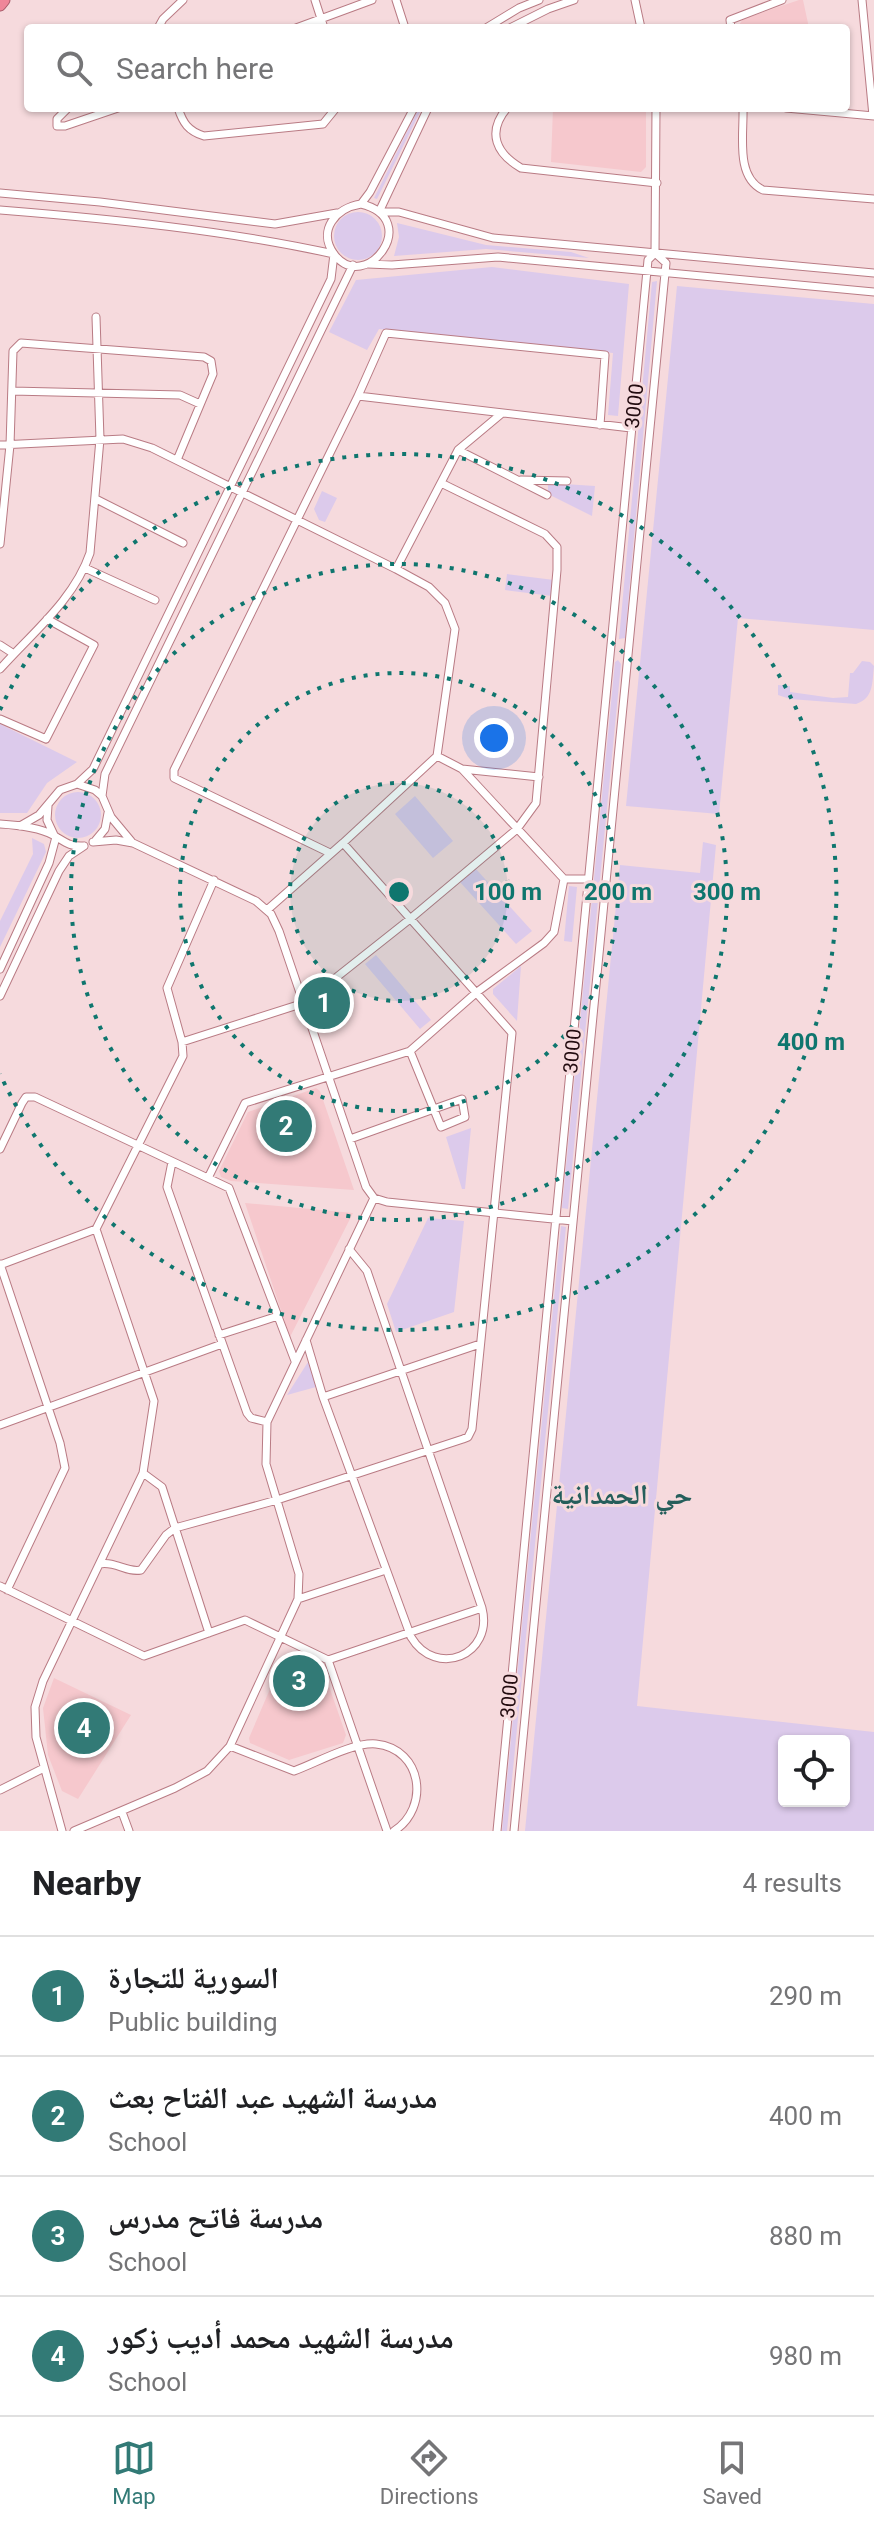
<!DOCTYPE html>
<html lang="en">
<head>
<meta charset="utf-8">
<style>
  :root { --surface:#fff; --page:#f6f6f6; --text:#202124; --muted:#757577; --line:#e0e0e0; --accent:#327a76 }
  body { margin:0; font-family:Roboto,"Noto Naskh Arabic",sans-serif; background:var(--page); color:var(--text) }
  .controls { position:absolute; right:24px; bottom:24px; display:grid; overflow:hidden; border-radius:8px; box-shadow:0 2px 6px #0004 }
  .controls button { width:72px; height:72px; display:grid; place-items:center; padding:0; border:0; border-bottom:2px solid var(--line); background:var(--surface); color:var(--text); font:40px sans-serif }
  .you { position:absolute; left:494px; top:738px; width:28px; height:28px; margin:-20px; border:6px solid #fff; border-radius:50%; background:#1a73e8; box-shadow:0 0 0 12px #1a73e833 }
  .badge { display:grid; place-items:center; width:52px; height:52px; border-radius:50%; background:var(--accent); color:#fff; font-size:26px; font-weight:700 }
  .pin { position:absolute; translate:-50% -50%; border:4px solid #fff; box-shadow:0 2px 8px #0006 }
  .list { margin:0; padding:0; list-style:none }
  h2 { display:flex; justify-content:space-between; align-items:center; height:104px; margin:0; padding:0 32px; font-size:34px }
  h2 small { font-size:26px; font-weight:400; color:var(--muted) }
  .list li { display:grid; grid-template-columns:52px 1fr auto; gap:24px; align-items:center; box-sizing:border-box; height:120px; padding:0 32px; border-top:2px solid var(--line) }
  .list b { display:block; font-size:30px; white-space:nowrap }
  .list p { margin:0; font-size:26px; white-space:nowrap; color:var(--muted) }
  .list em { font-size:26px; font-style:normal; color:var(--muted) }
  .icon { flex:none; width:44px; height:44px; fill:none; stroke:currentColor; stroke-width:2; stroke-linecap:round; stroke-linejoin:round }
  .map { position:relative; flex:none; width:874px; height:1831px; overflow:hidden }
  .search { position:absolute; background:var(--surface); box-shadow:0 2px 6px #0004; left:24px; right:24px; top:24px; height:88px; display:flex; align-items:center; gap:20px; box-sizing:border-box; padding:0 28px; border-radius:8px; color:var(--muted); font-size:30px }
  .sheet { height:584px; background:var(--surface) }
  nav { display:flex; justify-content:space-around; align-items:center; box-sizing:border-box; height:112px; border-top:2px solid var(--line); background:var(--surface); font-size:22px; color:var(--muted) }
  nav a { display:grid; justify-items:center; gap:4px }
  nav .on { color:var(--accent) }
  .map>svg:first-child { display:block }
  .built { fill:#f6c8cd }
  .green { fill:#dccaeb; fill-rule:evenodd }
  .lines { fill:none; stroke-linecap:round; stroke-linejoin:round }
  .minor-casing { stroke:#b97b84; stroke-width:9 }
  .highway-casing { stroke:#a85b69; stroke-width:13 }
  .minor { stroke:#fff; stroke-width:7 }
  .highway { stroke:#ef8699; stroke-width:11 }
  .ring { fill:none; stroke:#0f766e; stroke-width:4; stroke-dasharray:4 8 }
  .labels { text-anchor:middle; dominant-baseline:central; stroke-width:6; stroke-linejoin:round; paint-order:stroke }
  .street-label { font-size:20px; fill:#230c10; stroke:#f6dadd }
  .district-label { font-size:28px; font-weight:bold; fill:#255e5b; stroke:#f6dadd }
  .centre { fill:#0f766e; stroke:#f6dadd; stroke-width:4 }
  .ring-label { font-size:24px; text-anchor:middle; font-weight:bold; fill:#0f766e; stroke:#f6dadd; stroke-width:6; stroke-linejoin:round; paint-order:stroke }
</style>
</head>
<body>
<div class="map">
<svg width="874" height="1831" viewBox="0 0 874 1831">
  <rect width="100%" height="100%" fill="#f6dadd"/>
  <path class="built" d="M799,0H803L809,28H737L743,19Z
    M553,108H646V167L641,172L551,162Z
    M316,1088L320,1091L354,1190L231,1181L221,1177L219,1171L248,1112Z
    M245,1203L353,1213L290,1337Z
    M285,1654L323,1669L346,1735L343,1743L289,1760L250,1743L249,1738Z
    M54,1678L131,1715L78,1799L62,1791L48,1755L43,1708Z"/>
  <path class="green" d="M419,108H422L377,199L374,198Z
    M334 236a24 24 0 1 1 48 0a24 24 0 1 1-48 0Z
    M397,223L486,245L571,252L589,258L486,249L394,256L399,237Z
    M492,267L629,284L618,416L608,415L613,353L379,329L367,350L329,332L356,280Z
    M657,281L625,638L619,639L652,282Z
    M677,286L874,304V630L738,618L719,814L626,806Z
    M548,483L595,486L592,516L548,494Z
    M322,491L337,498L325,522L319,520L314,509Z
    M507,574L554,580L552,596L505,590Z
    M618,660L621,664L568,1209L562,1208L615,662Z
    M862,661L870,662L874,666C872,683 874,698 856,704L790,699L778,695V685L790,686V692L833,698L848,697L850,673H853Z
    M0,724L77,762L47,783L27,813H0Z
    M55 815a23 23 0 1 1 46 0a23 23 0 1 1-46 0Z
    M415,796L453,841L433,858L395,814Z
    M32,838L44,844L46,852L0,947V921L33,854Z
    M703,842L716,845L637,1706L874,1732V1831H525L620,865L700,873ZM844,1741V1801H784V1741Z
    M476,869L532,931L516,944L460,882Z
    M569,886L577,887L572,942L564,941Z
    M376,955L431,1020L420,1029L365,964Z
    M521,966L517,1021L493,994V989Z
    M471,1128L465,1189H462L446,1137Z
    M428,1218L464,1221L454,1312L396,1332L387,1304Z
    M561,1226L566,1227L507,1831H502Z
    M308,1362L316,1387L287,1395Z"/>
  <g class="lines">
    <g class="minor-casing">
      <path id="minor" d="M315,0L324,28
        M396,0L405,28
        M635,0L641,28
        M862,0L873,116
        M158,28L163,19L183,0
        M296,28L372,0
        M486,28L519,8L539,0
        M510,28L548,9L574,0
        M731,28L730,20L782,0
        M68,108L57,119V126H65L118,108
        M178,108C183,123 188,131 204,136L323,124L336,108
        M428,108L379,212H399L493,238L874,273
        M507,108C486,133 497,154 521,168L657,183
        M743,108C744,134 735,177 763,190L874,199
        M786,108L874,116
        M0,193L100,202L275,224L337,213
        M361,204C424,219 365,296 334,254C317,230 336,208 361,204L370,192L414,108
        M0,210C112,219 224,230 334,254L331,279L93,769L77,784
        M655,253L656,108
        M368,264L392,265L498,257L874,292
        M12,391L180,395L200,404
        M358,396L631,428
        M0,445L123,439L152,448L396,569L429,587L445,603L455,629L437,756L343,843L267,910
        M458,450L547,495
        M521,480L567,481
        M96,499L183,543
        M0,544L10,445L13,351L21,343L204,357L211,361L213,374L177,460
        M85,568L155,600
        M396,569L458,450L501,414
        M0,645L14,654
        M0,669C32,633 74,600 90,553L100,439L96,317
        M0,719L46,739L94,645L47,619
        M437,756L462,769L564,879H588
        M462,769L539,777
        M102,796L105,774L353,265
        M48,806L47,820L54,835
        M0,824C17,825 38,827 53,835C64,841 69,847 84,846
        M20,826L39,815L60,790L77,784L95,790L102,796L111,817L131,841
        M95,841L105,829L108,813
        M93,842L116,840L133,843L256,901L271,914L279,931L366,1187L374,1198L387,1202L573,1221
        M330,853L174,778V770L358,396L386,333L605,355L600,425
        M0,969L49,863L56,837
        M0,996L59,871L69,856L84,846
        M182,1042L304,1003L410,919L517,829L536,803L557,570V547L545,534L441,483
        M350,1139L462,1099L465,1117L441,1127L410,1051
        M0,1149L22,1103L26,1097H35L229,1188L295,1361
        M172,1162L167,1187L247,1413L251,1418L267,1422
        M208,1178L245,1103L410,1051L477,992L544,943L554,932L564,879
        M0,1264L60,1443L65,1468L7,1590
        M0,1265L96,1229L183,1056L182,1042L167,988L214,880
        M219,1335L278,1316
        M306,1340L323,1397L411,1637C436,1679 494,1655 482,1608L367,1271L349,1249
        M323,1397L480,1344
        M0,1425L222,1344
        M143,1473L162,1487L209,1633
        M100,1564C116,1561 126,1573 141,1570L166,1535L175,1528L277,1500L463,1439L468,1437L472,1429L512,1033L343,843
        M0,1586L144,1656L245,1620L328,1660L482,1608
        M298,1599L386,1570
        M328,1660L387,1831
        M230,1746L294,1771C316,1763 353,1742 376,1744C423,1749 430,1808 394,1831
        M0,1790L44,1768
        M122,1812L129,1831
        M62,1831L36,1737L35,1707L43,1681L143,1473L154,1401L96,1229
        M74,1831L175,1788L207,1771L230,1746L298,1599L299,1574L266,1464L267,1422L374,1198
        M497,1831L648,260L655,253
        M514,1831L666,263L655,253"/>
    </g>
    <g class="highway-casing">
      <path id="highway" d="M0,5L4,0"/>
    </g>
    <use href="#minor" class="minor"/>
    <use href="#highway" class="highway"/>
  </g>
  <circle cx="399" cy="892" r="109" fill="#0f766e" fill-opacity=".12"/>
  <g class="ring">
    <circle cx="399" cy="892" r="109"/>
    <circle cx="399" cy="892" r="219"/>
    <circle cx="399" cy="892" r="328"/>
    <path d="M0 710A438 438 0 1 1 0 1074"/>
  </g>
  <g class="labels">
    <g class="street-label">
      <text transform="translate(634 406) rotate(-84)">3000</text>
      <text transform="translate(572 1051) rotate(-85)">3000</text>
      <text transform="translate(509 1696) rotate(-85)">3000</text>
    </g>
    <g class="district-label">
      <text x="622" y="1494">حي الحمدانية</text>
    </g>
  </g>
  <circle cx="399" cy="892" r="12" class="centre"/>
  <g class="ring-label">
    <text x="508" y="900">100 m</text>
    <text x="618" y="900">200 m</text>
    <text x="727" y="900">300 m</text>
    <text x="811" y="1050">400 m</text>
  </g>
</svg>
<div class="controls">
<button><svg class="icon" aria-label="locate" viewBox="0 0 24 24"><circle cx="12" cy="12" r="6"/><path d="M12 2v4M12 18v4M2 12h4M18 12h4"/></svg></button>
</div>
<div class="you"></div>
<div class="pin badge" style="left:324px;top:1003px">1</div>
<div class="pin badge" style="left:286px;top:1126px">2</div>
<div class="pin badge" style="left:299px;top:1681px">3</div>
<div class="pin badge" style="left:84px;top:1728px">4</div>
<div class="search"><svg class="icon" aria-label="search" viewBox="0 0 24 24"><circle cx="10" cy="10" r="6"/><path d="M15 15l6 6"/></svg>Search here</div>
</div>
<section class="sheet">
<h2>Nearby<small>4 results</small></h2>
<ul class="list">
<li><span class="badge">1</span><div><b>السورية للتجارة</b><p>Public building</p></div><em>290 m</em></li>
<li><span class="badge">2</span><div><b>مدرسة الشهيد عبد الفتاح بعث</b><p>School</p></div><em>400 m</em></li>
<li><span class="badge">3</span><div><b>مدرسة فاتح مدرس</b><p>School</p></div><em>880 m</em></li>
<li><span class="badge">4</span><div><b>مدرسة الشهيد محمد أديب زكور</b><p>School</p></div><em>980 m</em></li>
</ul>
</section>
<nav>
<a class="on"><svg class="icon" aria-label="map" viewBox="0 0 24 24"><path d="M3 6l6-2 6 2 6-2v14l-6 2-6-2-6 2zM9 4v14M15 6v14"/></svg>Map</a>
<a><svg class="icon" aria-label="directions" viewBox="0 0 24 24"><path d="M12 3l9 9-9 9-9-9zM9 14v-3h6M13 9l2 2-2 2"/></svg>Directions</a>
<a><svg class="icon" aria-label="saved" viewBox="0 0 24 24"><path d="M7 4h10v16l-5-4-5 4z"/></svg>Saved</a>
</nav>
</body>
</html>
